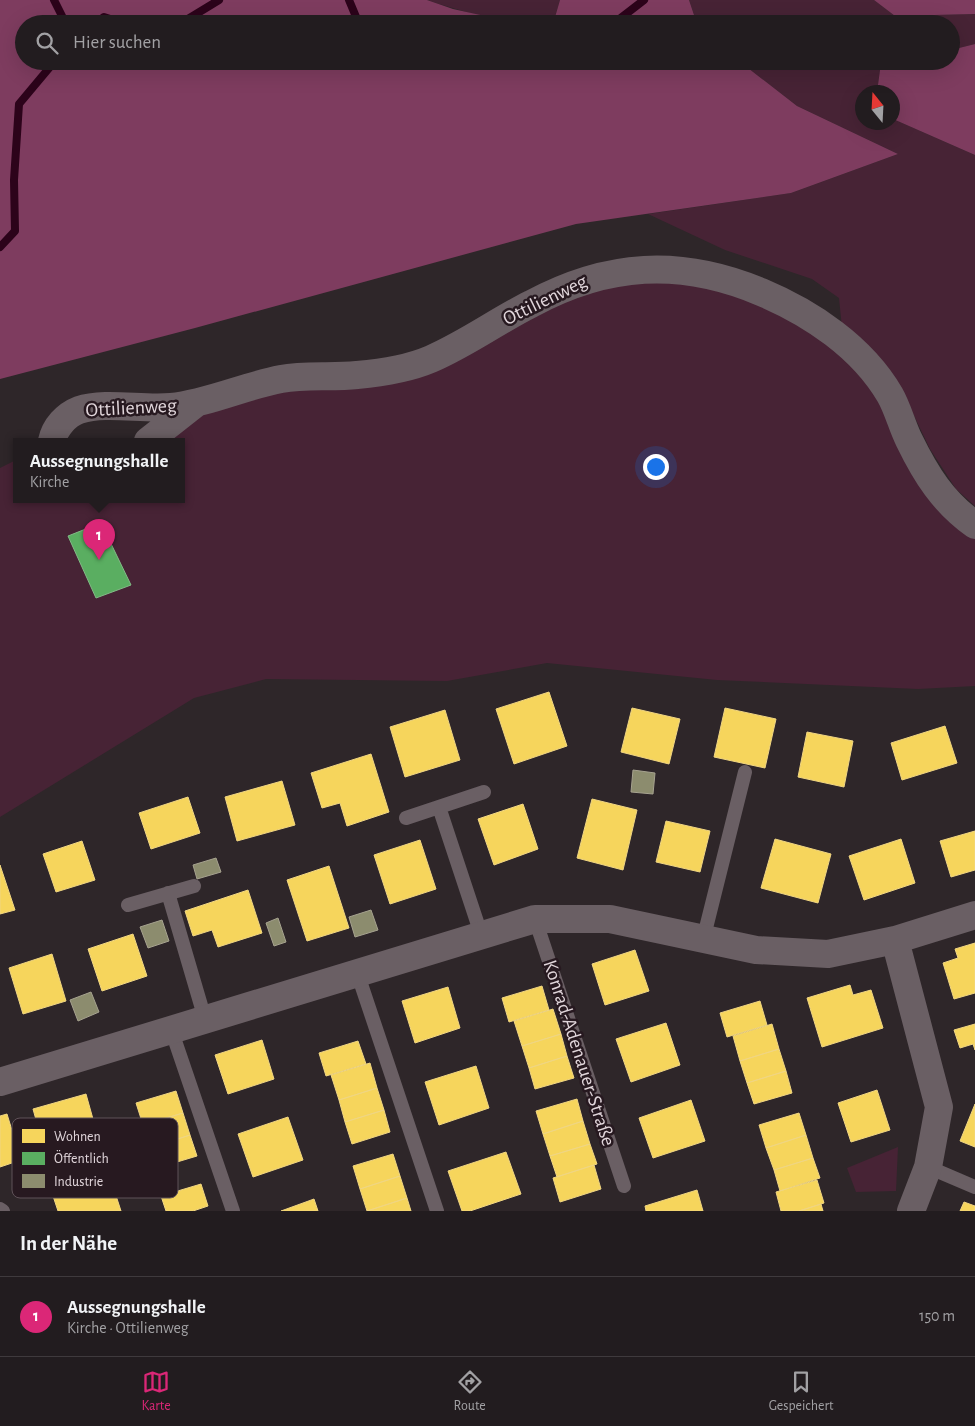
<!DOCTYPE html>
<html lang="de">
<head>
<meta charset="utf-8">
<style>
  :root { --surface:#221c1f; --page:#2a2528; --text:#f1f3f6; --muted:#a2a1a4; --line:#3f3a3d; --accent:#db2777 }
  body { margin:0; font-family:"Alegreya Sans",sans-serif; background:var(--page); color:var(--text) }
  .compass { position:absolute; left:855px; top:85px; width:45px; height:45px; border-radius:50%; background:var(--surface); box-shadow:0 5px 20px #0002; rotate:342deg }
  .you { position:absolute; left:655px; top:466px; width:18px; height:18px; margin:-12px; border:4px solid #fff; border-radius:50%; background:#1a73e8; box-shadow:0 0 0 8px #1a73e833 }
  .badge { display:grid; place-items:center; width:32px; height:32px; border-radius:50%; background:var(--accent); color:#fff; font-size:16px; font-weight:700 }
  .pin { position:absolute; translate:-50% -41px; filter:drop-shadow(0 1px 2px #0008) }
  .pin::after { content:''; position:absolute; top:26px; width:18px; height:15px; background:inherit; clip-path:polygon(0 0,100% 0,50% 100%) }
  .popup { position:absolute; left:13px; top:438px; width:172px; height:65px; box-sizing:border-box; display:grid; place-content:center; border-radius:0px; background:var(--surface); filter:drop-shadow(0 1px 4px #0005); font-size:16px; white-space:nowrap; color:var(--muted) }
  .popup b { font-size:19px; color:var(--text) }
  .popup::after { content:''; position:absolute; left:50%; top:100%; margin-left:-10px; border:10px solid transparent; border-top-color:var(--surface) }
  .list { margin:0; padding:0; list-style:none }
  h2 { display:flex; justify-content:space-between; align-items:center; height:65px; margin:0; padding:0 20px; font-size:21px }
  h2 small { font-size:16px; font-weight:400; color:var(--muted) }
  .list li { display:grid; grid-template-columns:32px 1fr auto; gap:15px; align-items:center; box-sizing:border-box; height:80px; padding:0 20px; border-top:1px solid var(--line) }
  .list b { display:block; font-size:19px; white-space:nowrap }
  .list p { margin:0; font-size:16px; white-space:nowrap; color:var(--muted) }
  .list em { font-size:16px; font-style:normal; color:var(--muted) }
  .icon { flex:none; width:28px; height:28px; fill:none; stroke:currentColor; stroke-width:2; stroke-linecap:round; stroke-linejoin:round }
  .map { position:relative; flex:none; width:975px; height:1211px; overflow:hidden }
  .search { position:absolute; background:var(--surface); box-shadow:0 5px 20px #0002; left:15px; right:15px; top:15px; height:55px; display:flex; align-items:center; gap:12px; box-sizing:border-box; padding:0 18px; border-radius:28px; color:var(--muted); font-size:19px }
  .sheet { height:145px; background:var(--surface) }
  nav { display:flex; justify-content:space-around; align-items:center; box-sizing:border-box; height:70px; border-top:1px solid var(--line); background:var(--surface); font-size:14px; color:var(--muted) }
  nav a { display:grid; justify-items:center; gap:2px }
  nav .on { color:var(--accent) }
  .map>svg:first-child { display:block }
  .green { fill:#472335 }
  .forest { fill:#7e3c5f }
  .homes { fill:#f6d55c; stroke:#f0d582 }
  .public { fill:#5aae61; stroke:#82ba86 }
  .industry { fill:#8c8c6e; stroke:#a6a28f }
  .lines { fill:none; stroke-linecap:round; stroke-linejoin:round }
  .stream { stroke:#2c031a; stroke-width:8 }
  .lane { stroke:#6a5f64; stroke-width:14 }
  .street { stroke:#6a5f64; stroke-width:28 }
  .labels { text-anchor:middle; dominant-baseline:central; stroke-width:5; stroke-linejoin:round; paint-order:stroke }
  .street-label { font-size:20px; fill:#e1d6db; stroke:#271920 }
  .key { fill:#271920; stroke:#5f5258; stroke-width:1 }
  .key-label { font-size:14px; fill:#e1d6db }
</style>
</head>
<body>
<div class="map">
<svg width="975" height="1211" viewBox="0 0 975 1211">
  <rect width="100%" height="100%" fill="#2e2629"/>
  <path class="green" d="M427,0H560L553,24C510,24 468,14 427,0Z
    M689,0H874L895,16L975,14V44L951,50V24H697Z
    M739,61H911L880,70L877,92H862V122H892L893,119L975,155V506L956,489L930,449L907,401L842,328L839,298L812,279L725,250L648,214L791,193L898,154L797,106Z
    M670,270L827,328L975,525V686L918,689L717,680L547,663L447,681L266,679L194,698L0,817V468L16,460L17,499H182V441H148L195,404L359,375L529,304Z
    M898,1147L896,1191L856,1192L847,1168Z"/>
  <path class="forest" d="M0,0H427L453,9L521,24H24V61H739L797,106L898,154L791,193L576,224L195,328L0,379Z
    M560,0H689L697,24H553Z
    M874,0H975V14L895,16Z
    M975,44V155L893,119L892,92H877L880,70L911,61H951V50Z"/>
  <path class="homes" d="M549,692L567,746L514,764L496,709Z
    M632,708L680,719L669,764L621,752Z
    M725,708L776,719L765,768L714,757Z
    M445,710L460,760L405,777L390,727Z
    M945,726L957,763L902,780L891,743Z
    M807,732L853,741L844,787L798,777Z
    M371,754L389,812L347,826L340,803L322,808L311,773Z
    M282,781L295,825L237,841L225,797Z
    M188,797L200,833L151,849L139,813Z
    M592,799L637,810L623,870L577,858Z
    M523,804L538,849L494,865L478,819Z
    M666,821L710,831L700,872L656,862Z
    M975,831V870L951,877L940,841Z
    M775,839L831,854L818,903L761,888Z
    M901,839L915,883L864,900L849,856Z
    M420,840L436,889L390,904L374,855Z
    M82,841L95,880L56,892L43,854Z
    M0,865L15,910L0,914Z
    M329,866L349,928L307,941L287,880Z
    M248,890L262,933L218,947L212,930L193,936L185,911Z
    M133,934L147,976L102,991L88,949Z
    M975,943V993L954,999L943,963L958,958L955,949Z
    M635,950L649,991L605,1005L592,964Z
    M52,954L66,1001L23,1014L9,968Z
    M850,985L853,995L871,990L883,1028L822,1047L807,998Z
    M542,986L549,1010L509,1022L502,998Z
    M448,987L460,1028L415,1043L402,1001Z
    M760,1001L767,1025L727,1037L720,1013Z
    M553,1009L561,1034L522,1046L514,1021Z
    M666,1023L680,1065L631,1082L616,1039Z
    M772,1024L779,1049L740,1061L733,1036Z
    M975,1024V1050L973,1044L960,1048L954,1030Z
    M561,1034L567,1056L529,1068L522,1046Z
    M262,1040L274,1079L228,1094L215,1055Z
    M358,1041L366,1064L326,1076L319,1053Z
    M779,1049L786,1071L747,1083L740,1061Z
    M567,1056L574,1078L535,1089L529,1068Z
    M370,1063L377,1088L339,1100L331,1075Z
    M476,1066L489,1108L439,1125L425,1082Z
    M786,1071L792,1093L754,1104L747,1083Z
    M377,1088L384,1110L345,1122L339,1100Z
    M877,1090L890,1130L851,1142L838,1103Z
    M176,1091L183,1113L143,1125L136,1103Z
    M86,1094L98,1137L45,1152L33,1109Z
    M577,1099L583,1121L543,1134L536,1111Z
    M691,1100L705,1141L653,1158L639,1118Z
    M975,1104V1147L960,1141Z
    M384,1110L390,1132L352,1144L345,1122Z
    M183,1113L190,1135L150,1148L143,1125Z
    M799,1113L806,1135L766,1148L759,1125Z
    M7,1114L21,1160L0,1167V1116Z
    M288,1117L303,1160L253,1177L238,1134Z
    M583,1121L590,1144L550,1156L543,1134Z
    M190,1135L197,1156L157,1168L150,1148Z
    M806,1135L813,1158L774,1170L766,1148Z
    M590,1144L597,1164L557,1177L550,1156Z
    M506,1152L521,1194L470,1211H462L448,1171Z
    M393,1154L400,1176L360,1189L353,1166Z
    M813,1158L820,1178L780,1191L774,1170Z
    M594,1165L601,1189L560,1202L553,1178Z
    M109,1174L121,1211H58L52,1193Z
    M400,1176L407,1198L367,1211L360,1189Z
    M817,1180L824,1203L799,1211H781L776,1192Z
    M201,1184L208,1206L193,1211H166L161,1196Z
    M697,1190L703,1211H646L645,1206Z
    M407,1198L411,1211H367Z
    M314,1199L318,1211H281Z
    M964,1202L975,1206V1211H960Z
    M821,1204L823,1211H799Z"/>
  <path class="public" d="M101,523L131,585L96,598L68,536Z"/>
  <path class="industry" d="M633,770L655,773L653,794L631,792Z
    M216,858L221,872L197,879L193,865Z
    M371,910L378,930L355,937L349,917Z
    M278,918L286,942L274,946L266,923Z
    M162,920L169,941L148,948L140,927Z
    M91,992L99,1012L78,1021L70,1000Z"/>
  <g class="lines">
    <path class="stream" d="M54,0L66,24
      M349,0L359,24
      M95,24L104,17L126,24
      M169,24L183,22L219,0
      M613,24L644,0
      M0,247L15,231L14,180L19,104L55,61"/>
    <path class="lane" d="M439,807L481,934
      M406,818L484,792
      M168,893L205,1019
      M128,905L194,886
      M535,919L624,1186
      M703,940L745,772
      M357,972L437,1211
      M171,1029L233,1211
      M928,1167L975,1187
      M0,1209L3,1211"/>
    <path class="street" d="M52,441C55,427 66,415 79,410C106,401 142,410 171,407C209,403 244,386 281,379C306,374 332,378 357,375C380,373 410,368 431,359C466,344 497,321 531,304C607,263 680,258 761,292C811,313 862,347 890,395C898,409 902,426 909,440C926,475 943,502 975,525
      M148,441L195,404
      M895,940L939,1107L928,1167L911,1211
      M0,1082L535,919H610L756,950L828,954L895,940L975,915"/>
  </g>
  <g class="labels">
    <g class="street-label">
      <text transform="translate(545 300) rotate(-26)">Ottilienweg</text>
      <text transform="translate(131 408) rotate(-3)">Ottilienweg</text>
      <text transform="translate(579 1053) rotate(72)">Konrad-Adenauer-Straße</text>
    </g>
  </g>
  <rect x="12" y="1118" width="166" height="80" rx="8" class="key"/>
  <rect x="22" y="1129" width="23" height="14" fill="#f6d55c"/>
  <rect x="22" y="1152" width="23" height="13" fill="#5aae61"/>
  <rect x="22" y="1174" width="23" height="14" fill="#8c8c6e"/>
  <g class="key-label">
    <text x="54" y="1141">Wohnen</text>
    <text x="54" y="1163">Öffentlich</text>
    <text x="54" y="1186">Industrie</text>
  </g>
</svg>
<svg class="compass" viewBox="-18 -18 36 36"><path d="M0-13l5 13h-10z" fill="#e53935"/><path d="M0 13l5-13h-10z" fill="#a2a1a4"/></svg>
<div class="you"></div>
<div class="pin badge" style="left:99px;top:560px">1</div>
<div class="popup"><b>Aussegnungshalle</b>Kirche</div>
<div class="search"><svg class="icon" aria-label="search" viewBox="0 0 24 24"><circle cx="10" cy="10" r="6"/><path d="M15 15l6 6"/></svg>Hier suchen</div>
</div>
<section class="sheet">
<h2>In der Nähe<small></small></h2>
<ul class="list">
<li><span class="badge">1</span><div><b>Aussegnungshalle</b><p>Kirche · Ottilienweg</p></div><em>150 m</em></li>
</ul>
</section>
<nav>
<a class="on"><svg class="icon" aria-label="map" viewBox="0 0 24 24"><path d="M3 6l6-2 6 2 6-2v14l-6 2-6-2-6 2zM9 4v14M15 6v14"/></svg>Karte</a>
<a><svg class="icon" aria-label="directions" viewBox="0 0 24 24"><path d="M12 3l9 9-9 9-9-9zM9 14v-3h6M13 9l2 2-2 2"/></svg>Route</a>
<a><svg class="icon" aria-label="saved" viewBox="0 0 24 24"><path d="M7 4h10v16l-5-4-5 4z"/></svg>Gespeichert</a>
</nav>
</body>
</html>
